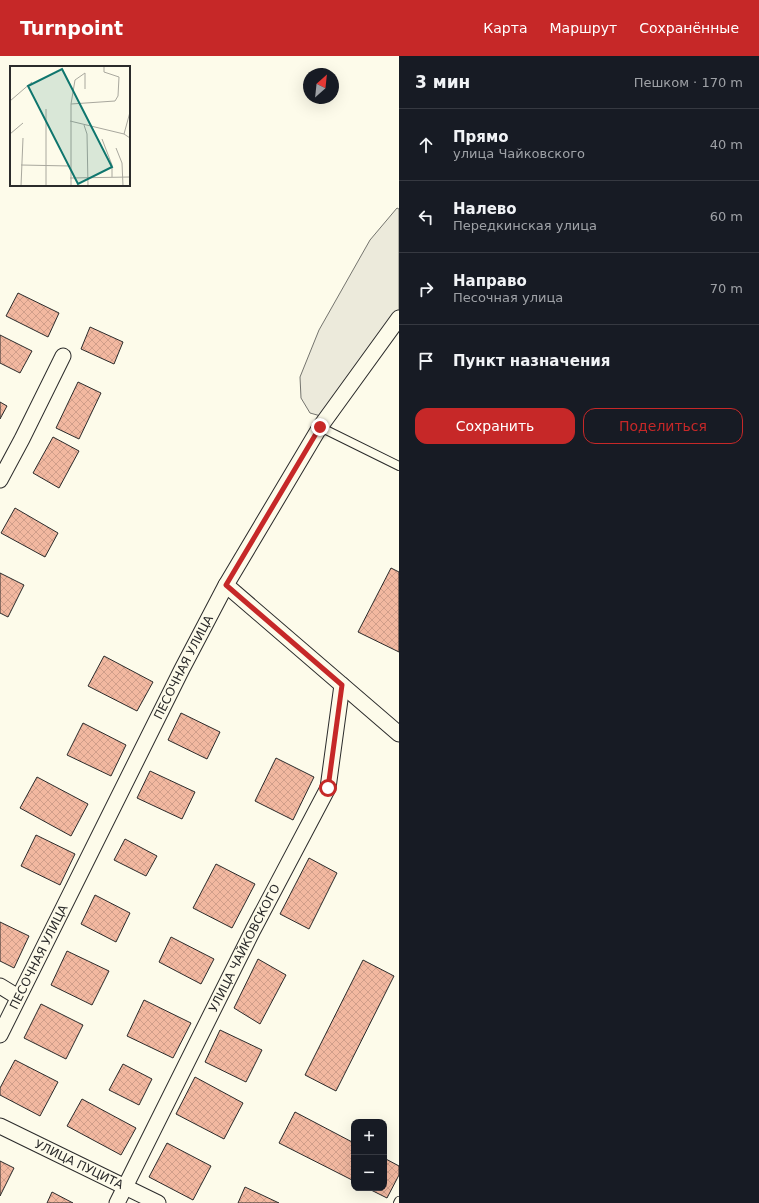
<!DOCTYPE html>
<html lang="ru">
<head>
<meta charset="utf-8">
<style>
  :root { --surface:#171b24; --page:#242831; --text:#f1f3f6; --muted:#9ea1a6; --line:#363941; --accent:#c62828 }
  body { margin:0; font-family:"DejaVu Sans",sans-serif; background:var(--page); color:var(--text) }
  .controls { position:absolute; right:12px; bottom:12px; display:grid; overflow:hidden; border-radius:8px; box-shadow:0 4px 16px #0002 }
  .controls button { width:36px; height:36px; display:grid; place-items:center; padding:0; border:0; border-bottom:1px solid var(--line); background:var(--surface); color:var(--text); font:20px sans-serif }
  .compass { position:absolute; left:303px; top:12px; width:36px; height:36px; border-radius:50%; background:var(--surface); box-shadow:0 4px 16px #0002; rotate:27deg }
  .stop { position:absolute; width:12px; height:12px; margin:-9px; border:3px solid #c62828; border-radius:50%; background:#fff }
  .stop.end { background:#c62828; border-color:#fff; box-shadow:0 1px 4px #0008 }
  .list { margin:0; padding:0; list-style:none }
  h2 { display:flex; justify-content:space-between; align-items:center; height:52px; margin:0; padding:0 16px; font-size:17px }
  h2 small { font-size:13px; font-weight:400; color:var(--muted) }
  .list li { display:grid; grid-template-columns:26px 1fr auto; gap:12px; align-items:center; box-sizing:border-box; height:72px; padding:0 16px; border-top:1px solid var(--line) }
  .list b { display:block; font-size:15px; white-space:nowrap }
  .list p { margin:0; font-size:13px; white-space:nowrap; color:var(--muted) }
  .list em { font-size:13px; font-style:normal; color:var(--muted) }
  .actions { display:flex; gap:8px; padding:12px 16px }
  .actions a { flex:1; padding:9px 0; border:1px solid var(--accent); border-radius:12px; text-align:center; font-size:14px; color:var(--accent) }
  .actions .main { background:var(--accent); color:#fff }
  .icon { flex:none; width:22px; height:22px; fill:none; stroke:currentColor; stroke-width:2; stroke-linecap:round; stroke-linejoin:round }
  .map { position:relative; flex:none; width:399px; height:1147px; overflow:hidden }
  header { display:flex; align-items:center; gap:24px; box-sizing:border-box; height:56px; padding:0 20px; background:var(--accent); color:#fff }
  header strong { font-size:19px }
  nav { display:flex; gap:22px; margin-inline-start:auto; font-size:14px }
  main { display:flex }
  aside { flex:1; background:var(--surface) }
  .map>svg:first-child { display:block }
  .parking { fill:#eceadb; stroke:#74746e }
  .building { fill:url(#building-cross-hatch); stroke:#2b2b2b }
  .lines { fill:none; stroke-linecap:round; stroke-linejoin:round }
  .service-casing { stroke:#2b2b2b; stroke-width:10 }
  .minor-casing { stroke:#2b2b2b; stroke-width:17 }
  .service { stroke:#fdfbea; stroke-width:8 }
  .minor { stroke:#fdfbea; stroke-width:15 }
  .route { stroke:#c62828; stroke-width:5 }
  .labels { text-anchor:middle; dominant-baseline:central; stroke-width:3; stroke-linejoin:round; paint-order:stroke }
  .street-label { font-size:12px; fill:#2b2b2b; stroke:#fdfbea }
  .inset-road { fill:none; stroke:#a9a89e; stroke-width:1 }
  .view { fill:#0f766e; fill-opacity:0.15; stroke:#0f766e; stroke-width:2 }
  .inset-edge { fill:none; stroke:#2b2b2b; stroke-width:2 }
</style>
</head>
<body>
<header>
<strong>Turnpoint</strong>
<nav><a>Карта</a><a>Маршрут</a><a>Сохранённые</a></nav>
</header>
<main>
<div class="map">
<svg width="399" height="1147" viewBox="0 0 399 1147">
  <defs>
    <pattern id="building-cross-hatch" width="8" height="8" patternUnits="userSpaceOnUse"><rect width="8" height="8" fill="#f2b8a0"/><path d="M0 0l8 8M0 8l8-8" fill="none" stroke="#d09e8a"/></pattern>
  </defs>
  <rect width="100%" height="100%" fill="#fdfbea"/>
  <path class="parking" d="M397,152L399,153V265L335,364L310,357L301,342L300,321L319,274L370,184Z"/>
  <path class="building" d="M18,237L59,257L48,281L6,260Z
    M90,271L123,286L114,308L81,293Z
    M0,279L32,295L20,317L0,307Z
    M78,326L101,337L79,383L56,372Z
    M0,346L7,350L0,363Z
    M53,381L79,395L59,432L33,417Z
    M15,452L58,477L45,501L1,477Z
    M391,512L399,516V596L358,576Z
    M0,517L24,529L8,561L0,557Z
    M104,600L153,626L137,655L88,630Z
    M181,657L220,676L207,703L168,684Z
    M83,667L126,689L111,720L67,699Z
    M276,702L314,721L293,764L255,745Z
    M150,715L195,736L182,763L137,742Z
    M37,721L88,748L71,780L20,752Z
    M36,779L75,798L60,829L21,810Z
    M125,783L157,800L146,820L114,804Z
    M309,802L337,817L309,873L280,858Z
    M216,808L255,828L232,872L193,852Z
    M95,839L130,857L116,886L81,868Z
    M0,866L29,880L14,912L0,905Z
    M171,881L214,903L201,928L159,906Z
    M67,895L109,915L92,949L51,929Z
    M258,903L286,919L260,968L234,952Z
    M363,904L394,920L336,1035L305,1019Z
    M144,944L191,967L173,1002L127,980Z
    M41,948L83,969L66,1003L24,982Z
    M220,974L262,994L246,1026L205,1006Z
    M15,1004L58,1026L40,1060L0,1039V1032Z
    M123,1008L152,1023L139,1049L109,1034Z
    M195,1021L243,1047L224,1083L176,1058Z
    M82,1043L136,1072L121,1099L67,1070Z
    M295,1056L354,1087V1125L279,1087Z
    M167,1087L211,1110L193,1144L149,1121Z
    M384,1102L399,1110V1119L387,1142L367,1132H384Z
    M0,1105L14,1112L0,1140Z
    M245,1131L279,1147H238Z
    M52,1136L73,1147H47Z"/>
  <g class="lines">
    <g class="service-casing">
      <path id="service" d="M320,371L399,410
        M398,1147L399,1145"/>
    </g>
    <g class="minor-casing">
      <g id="minor">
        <path d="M0,424L22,383L63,300"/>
        <path d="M226,529L399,678"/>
        <path d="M0,930L18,941"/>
        <path id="s1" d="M0,979L182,613L226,529L320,371L399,262"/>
        <path id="s2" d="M0,1070L158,1147"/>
        <path id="s3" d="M117,1147L253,874L328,732L342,629"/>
      </g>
    </g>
    <use href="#service" class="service"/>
    <use href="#minor" class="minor"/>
  </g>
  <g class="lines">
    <path class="route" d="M320,371L226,529L342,629L328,732"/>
  </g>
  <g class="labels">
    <g class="street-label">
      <text stroke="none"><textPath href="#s1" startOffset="411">ПЕСОЧНАЯ УЛИЦА</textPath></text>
      <text stroke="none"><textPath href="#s3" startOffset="285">УЛИЦА ЧАЙКОВСКОГО</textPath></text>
      <text stroke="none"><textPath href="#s1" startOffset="87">ПЕСОЧНАЯ УЛИЦА</textPath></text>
      <text stroke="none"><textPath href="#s2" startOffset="88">УЛИЦА ПУЦИТА</textPath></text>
    </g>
  </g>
  <g transform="translate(10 10)">
    <rect width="120" height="120" fill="#fdfbea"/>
    <path class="inset-road" d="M0,35L22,16M61,38L105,35L108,30L109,11L94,6V0M60,55L114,68L120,72M74,59L77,68L78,120M0,68L13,57M114,68L120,46M92,73L102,99V111M106,82L112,97L113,120M11,99L60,100M60,112L120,111M11,120L13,72M36,120V43M61,120V38L65,14L75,7V23"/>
    <path class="view" d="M52,3L102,101L68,118L18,20Z"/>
    <rect width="120" height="120" class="inset-edge"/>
  </g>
</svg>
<div class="controls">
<button>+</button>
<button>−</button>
</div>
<svg class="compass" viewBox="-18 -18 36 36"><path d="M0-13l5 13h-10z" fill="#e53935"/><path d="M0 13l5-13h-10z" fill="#9ea1a6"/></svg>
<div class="stop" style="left:328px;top:732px"></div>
<div class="stop end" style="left:320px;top:371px"></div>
</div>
<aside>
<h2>3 мин<small>Пешком · 170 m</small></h2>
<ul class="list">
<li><svg class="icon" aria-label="ahead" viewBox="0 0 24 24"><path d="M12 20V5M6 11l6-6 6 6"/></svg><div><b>Прямо</b><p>улица Чайковского</p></div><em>40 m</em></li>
<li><svg class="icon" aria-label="left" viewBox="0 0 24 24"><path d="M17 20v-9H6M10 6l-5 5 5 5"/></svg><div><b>Налево</b><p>Передкинская улица</p></div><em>60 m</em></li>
<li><svg class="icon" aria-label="right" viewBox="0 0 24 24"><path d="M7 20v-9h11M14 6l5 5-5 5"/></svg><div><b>Направо</b><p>Песочная улица</p></div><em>70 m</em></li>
<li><svg class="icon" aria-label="arrive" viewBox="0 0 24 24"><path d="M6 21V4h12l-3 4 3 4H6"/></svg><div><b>Пункт назначения</b></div></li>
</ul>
<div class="actions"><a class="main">Сохранить</a><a>Поделиться</a></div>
</aside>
</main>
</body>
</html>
